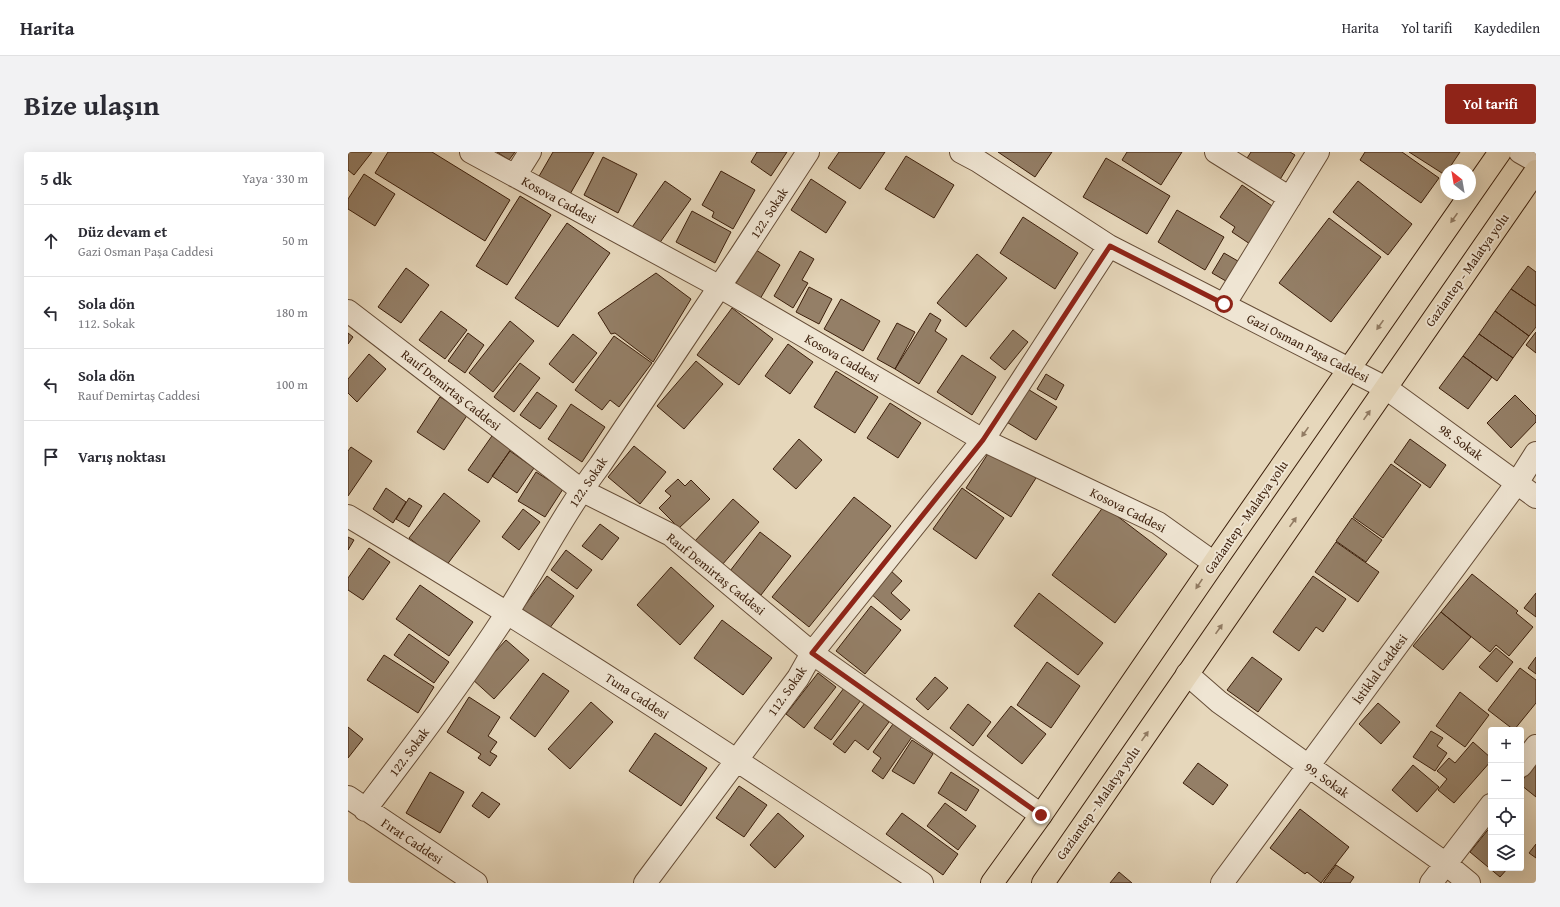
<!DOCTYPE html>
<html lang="tr">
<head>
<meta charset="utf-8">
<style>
  :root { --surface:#fff; --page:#f2f2f3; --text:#2b2b33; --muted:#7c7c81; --line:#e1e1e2; --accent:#8f2418 }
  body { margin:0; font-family:"Gentium Book Plus",serif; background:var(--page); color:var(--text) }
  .controls { position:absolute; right:12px; bottom:12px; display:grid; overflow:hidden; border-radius:4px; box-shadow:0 4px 16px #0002 }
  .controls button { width:36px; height:36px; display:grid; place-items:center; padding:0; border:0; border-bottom:1px solid var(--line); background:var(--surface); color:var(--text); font:20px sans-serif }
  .compass { position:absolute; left:1092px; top:12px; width:36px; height:36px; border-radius:50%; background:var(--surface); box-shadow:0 4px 16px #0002; rotate:329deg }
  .stop { position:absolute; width:12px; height:12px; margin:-9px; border:3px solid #8f2418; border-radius:50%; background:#fff }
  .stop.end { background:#8f2418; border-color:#fff; box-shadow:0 1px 4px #0008 }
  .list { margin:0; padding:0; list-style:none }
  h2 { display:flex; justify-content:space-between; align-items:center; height:52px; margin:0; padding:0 16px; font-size:17px }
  h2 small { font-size:13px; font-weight:400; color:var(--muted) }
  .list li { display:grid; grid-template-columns:26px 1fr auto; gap:12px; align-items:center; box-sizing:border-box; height:72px; padding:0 16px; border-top:1px solid var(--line) }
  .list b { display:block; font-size:15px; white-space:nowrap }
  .list p { margin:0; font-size:13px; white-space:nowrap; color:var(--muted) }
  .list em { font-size:13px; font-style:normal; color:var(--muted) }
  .icon { flex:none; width:22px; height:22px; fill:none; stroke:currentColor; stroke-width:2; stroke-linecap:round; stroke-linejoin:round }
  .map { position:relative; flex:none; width:1188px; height:731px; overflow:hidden; border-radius:4px }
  header { display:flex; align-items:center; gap:24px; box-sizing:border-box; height:56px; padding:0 20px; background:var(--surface); border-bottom:1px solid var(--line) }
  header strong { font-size:19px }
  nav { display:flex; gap:22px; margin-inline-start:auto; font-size:14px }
  .intro { display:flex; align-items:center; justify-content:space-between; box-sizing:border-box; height:96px; padding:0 24px }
  h1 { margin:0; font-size:28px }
  .button { padding:10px 18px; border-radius:4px; background:var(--accent); color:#fff; font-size:14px; font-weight:700 }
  main { display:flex; gap:24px; padding:0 24px }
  aside { flex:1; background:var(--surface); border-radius:4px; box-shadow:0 4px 16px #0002 }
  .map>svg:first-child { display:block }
  .building { fill:#947f67; stroke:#3c1f0b }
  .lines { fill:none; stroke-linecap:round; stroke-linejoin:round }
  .minor-casing { stroke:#664d37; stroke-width:24 }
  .highway-casing { stroke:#3c1f0b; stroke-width:24 }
  .minor { stroke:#efe5d3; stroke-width:22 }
  .highway { stroke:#e6d7bb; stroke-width:22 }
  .oneway { fill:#917b63 }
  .route { stroke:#8f2418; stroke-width:5 }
  .labels { text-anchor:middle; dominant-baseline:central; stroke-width:4; stroke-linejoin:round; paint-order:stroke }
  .street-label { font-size:13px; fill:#3c1f0b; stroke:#efe5d3 }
</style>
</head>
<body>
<header>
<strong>Harita</strong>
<nav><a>Harita</a><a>Yol tarifi</a><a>Kaydedilen</a></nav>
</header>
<div class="intro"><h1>Bize ulaşın</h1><a class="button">Yol tarifi</a></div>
<main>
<aside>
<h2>5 dk<small>Yaya · 330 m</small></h2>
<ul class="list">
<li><svg class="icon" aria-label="ahead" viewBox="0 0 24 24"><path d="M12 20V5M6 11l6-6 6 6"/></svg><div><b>Düz devam et</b><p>Gazi Osman Paşa Caddesi</p></div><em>50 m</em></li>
<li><svg class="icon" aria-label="left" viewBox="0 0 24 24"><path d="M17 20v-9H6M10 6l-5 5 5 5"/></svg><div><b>Sola dön</b><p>112. Sokak</p></div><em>180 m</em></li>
<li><svg class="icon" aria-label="left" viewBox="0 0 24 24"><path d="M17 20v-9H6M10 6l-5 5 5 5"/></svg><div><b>Sola dön</b><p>Rauf Demirtaş Caddesi</p></div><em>100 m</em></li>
<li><svg class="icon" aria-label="arrive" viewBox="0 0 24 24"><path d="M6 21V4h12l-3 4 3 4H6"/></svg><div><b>Varış noktası</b></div></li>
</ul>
</aside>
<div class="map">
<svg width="1188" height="731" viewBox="0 0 1188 731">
  <rect width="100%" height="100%" fill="#e6d7bb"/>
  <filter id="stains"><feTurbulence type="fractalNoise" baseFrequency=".005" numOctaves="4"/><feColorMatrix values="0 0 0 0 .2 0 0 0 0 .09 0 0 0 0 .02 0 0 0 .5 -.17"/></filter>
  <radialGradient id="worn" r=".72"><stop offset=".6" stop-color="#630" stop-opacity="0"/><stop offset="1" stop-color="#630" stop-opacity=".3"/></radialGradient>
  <path class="building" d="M0,0H24L6,23L0,18Z
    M40,0H84L162,48L137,89L27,21Z
    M149,0H167L161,8Z
    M205,0H246L221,44L190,26Z
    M409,0H439L423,24L403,10Z
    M491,0H537L512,37L480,16Z
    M650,0H704L687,25Z
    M779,0H834L813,33L774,8Z
    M903,0H942L947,3L928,34L894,14Z
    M1017,0H1054L1091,26L1073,51L1012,8Z
    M1061,0H1112L1100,18H1098L1097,23Z
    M558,4L606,33L586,66L537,37Z
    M255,5L289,22L270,61L236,43Z
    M758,6L822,44L799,82L735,45Z
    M373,19L407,38L385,77L364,65L366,60L354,53Z
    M16,22L47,42L27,74L0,57V47Z
    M463,27L498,50L478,81L443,58Z
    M317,29L343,47L308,96L282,78Z
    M1010,29L1064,72L1040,103L985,60Z
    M894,33L927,56L902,92L884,80L887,75L872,65Z
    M172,44L203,63L159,133L128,114Z
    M829,58L876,85L857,118L810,90Z
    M344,59L383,80L367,111L328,90Z
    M675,65L730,101L707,137L652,101Z
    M981,66L1033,105L983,170L931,131Z
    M219,71L262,101L210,175L167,146Z
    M408,98L432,113L412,147L387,133Z
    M452,99L466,107L454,128L460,131L445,156L426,144Z
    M876,101L895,112L883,132L864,121Z
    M629,102L659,126L618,175L589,151Z
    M1180,114L1188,120V154L1163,137Z
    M58,116L81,133L53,171L30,155Z
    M308,121L343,147L305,210L267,181L263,182L250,161Z
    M461,135L484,147L471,172L448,160Z
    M1163,137L1188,154V175L1181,184L1147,159Z
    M493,147L532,169L515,199L476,177Z
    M384,156L425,187L391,233L349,203Z
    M93,159L119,178L97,207L71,188Z
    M1147,159L1181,184L1165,206L1131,182Z
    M582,161L593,168L587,179L599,187L571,232L547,217Z
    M162,169L186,189L145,240L121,221Z
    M549,171L567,180L547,217L529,207Z
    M665,178L680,190L657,218L642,206Z
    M1188,180V201L1178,193Z
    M0,181L5,185L0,192Z
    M120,181L136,193L117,221L100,209Z
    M225,182L249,201L225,231L201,212Z
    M1131,182L1165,206L1149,229L1115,204Z
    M266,184L304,211L271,255L262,248L254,258L227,238Z
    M440,192L465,210L442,242L417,224Z
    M21,202L38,217L9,250L0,241V227Z
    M614,203L648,225L624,263L589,240Z
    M1115,204L1144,225L1120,257L1091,236Z
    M348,209L375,232L336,277L309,254Z
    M172,211L192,226L166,260L146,245Z
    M488,219L530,245L507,281L466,255Z
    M698,222L716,233L708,248L689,237Z
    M678,236L709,255L688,288L657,269Z
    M189,240L209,254L192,277L172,263Z
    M1167,243L1188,264V270L1163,296L1139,271Z
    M92,245L120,262L96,298L69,280Z
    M542,251L573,271L550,306L519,286Z
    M223,252L257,275L234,310L200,287Z
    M146,281L165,294L140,331L120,318Z
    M451,287L474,308L448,337L425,317Z
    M1062,287L1098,313L1082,336L1046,310Z
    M286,294L318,320L292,352L260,325Z
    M3,295L24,309L0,344V299Z
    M643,297L688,326L663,365L618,336Z
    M162,299L186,316L169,341L144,324Z
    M1043,312L1073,333L1035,386L1005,365Z
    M188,320L215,337L197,365L170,349Z
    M330,327L337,334L343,328L362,347L331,376L311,356L323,344L317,339Z
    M38,336L58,350L45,371L25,357Z
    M614,336L656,366L628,407L585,377Z
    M96,341L132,369L98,414L61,386Z
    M506,345L543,374L461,475L424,445Z
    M61,346L74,354L61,375L48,367Z
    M385,347L411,370L374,413L347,389Z
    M756,354L819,402L767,471L704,423Z
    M175,357L192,370L171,398L154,385Z
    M1004,366L1034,388L1018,410L988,389Z
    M252,372L271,386L254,408L234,394Z
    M412,380L443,404L413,443L382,419Z
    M0,385L6,388L0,398Z
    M988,390L1031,420L1010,450L967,420Z
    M21,396L42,410L15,448L0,438V426Z
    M218,398L244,418L229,437L203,418Z
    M323,415L366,454L332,493L289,453Z
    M542,418L554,429L543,441L562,458L553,468L522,441Z
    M1124,422L1170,459L1168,461L1185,475L1161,504L1148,493L1142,500L1093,460Z
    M199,424L226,444L201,477L174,457Z
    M965,424L998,447L975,480L968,475L951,499L925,480Z
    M72,433L125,470L101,504L48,467Z
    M691,441L755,491L730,523L666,474Z
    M1188,441V465L1176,456Z
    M523,454L553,478L517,522L488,499Z
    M1093,460L1123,485L1095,518L1065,494Z
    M374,468L424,506L395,543L346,506Z
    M61,482L101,510L86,531L46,503Z
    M158,488L181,508L146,547L123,526Z
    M1148,496L1165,510L1149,530L1131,515Z
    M36,503L86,535L70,561L19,528Z
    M904,505L934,527L910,560L879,538Z
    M1188,505V522L1180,516Z
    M699,510L732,534L703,576L669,553Z
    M1172,516L1188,528V551L1166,578L1140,558Z
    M195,521L221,539L187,585L162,566Z
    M470,521L488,535L456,576L438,562Z
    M587,525L600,536L580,558L568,547Z
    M496,536L513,548L483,588L466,576Z
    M1112,540L1141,563L1117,595L1088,574Z
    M121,545L152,565L140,584L149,590L142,600L149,604L142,614L130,606L133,602L99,580Z
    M243,550L265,570L222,617L200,597Z
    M517,551L541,570L520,598L507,588L497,601L485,592Z
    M1030,551L1052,570L1033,592L1011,572Z
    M620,552L643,570L625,594L602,576Z
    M663,554L698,582L674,612L639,584Z
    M545,572L564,585L535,627L524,619L533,606L525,600Z
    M0,575L15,587L0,606Z
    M1083,579L1095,586L1089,594L1099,601L1087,619L1065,605Z
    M307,581L359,616L333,654L281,619Z
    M564,588L585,602L566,632L544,619Z
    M1125,590L1143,606V609L1106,651L1090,638L1099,627L1089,619L1101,606L1107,611Z
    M850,611L880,633L865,653L835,631Z
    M1188,611V645L1173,633V630Z
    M1065,613L1091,635L1069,660L1044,638Z
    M82,620L116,640L92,681L58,661Z
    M603,620L631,638L618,659L590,641Z
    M391,634L419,653L396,685L368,666Z
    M134,640L152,652L141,666L124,654Z
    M597,651L628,674L610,698L579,674Z
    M952,657L1001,695L973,731L959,720L957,722L922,696Z
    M430,661L456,684L427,716L402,693Z
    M554,661L610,702L595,723L538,682Z
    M1143,674V716H1160L1152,725L1122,700Z
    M1188,692V706L1181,701Z
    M988,713L1006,725L1002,731H975Z
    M771,720L784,731H762Z"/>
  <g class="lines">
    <g class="minor-casing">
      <path id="minor" d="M123,0L372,135L635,288L810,371L866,411
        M613,0L630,9L761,94L1038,236L1188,345
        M868,0L942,46
        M1172,0L1188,9
        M167,24L182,0
        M876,153L970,0
        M0,159L233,338L323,383L464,501L693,663
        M0,364C195,480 385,605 574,731
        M839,522L871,550L1098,712L1121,731
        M1173,614L1188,594
        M0,645L128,731
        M17,658C66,593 115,529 159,461C190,412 217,359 252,313L392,104L460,0
        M297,731L450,526L464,501L635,288L761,94
        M874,731L1169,331L1188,301
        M1083,731L1143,653"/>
    </g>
    <g class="highway-casing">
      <path id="highway" d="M644,731L693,663L866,411L1152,0
        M695,731L1188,19"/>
    </g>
    <use href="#minor" class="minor"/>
    <use href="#highway" class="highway"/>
  </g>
  <defs><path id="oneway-solid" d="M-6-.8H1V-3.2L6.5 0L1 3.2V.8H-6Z"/></defs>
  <g class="oneway">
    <use href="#oneway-solid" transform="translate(1106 66) rotate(125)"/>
    <use href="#oneway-solid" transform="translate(1032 173) rotate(125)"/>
    <use href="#oneway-solid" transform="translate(1019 263) rotate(-55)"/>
    <use href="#oneway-solid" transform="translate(957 280) rotate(125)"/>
    <use href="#oneway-solid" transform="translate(945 370) rotate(-55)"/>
    <use href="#oneway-solid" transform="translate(851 432) rotate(124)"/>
    <use href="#oneway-solid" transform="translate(871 477) rotate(-55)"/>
    <use href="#oneway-solid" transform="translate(797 584) rotate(-55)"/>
  </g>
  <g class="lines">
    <path class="route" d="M693,663L464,501L635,288L762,94L876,152"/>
  </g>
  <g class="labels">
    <g class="street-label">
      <text transform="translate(211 48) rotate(29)">Kosova Caddesi</text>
      <text transform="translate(421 61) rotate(-57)">122. Sokak</text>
      <text transform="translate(1119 118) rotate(-55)">Gaziantep - Malatya yolu</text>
      <text transform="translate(960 196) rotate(27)">Gazi Osman Paşa Caddesi</text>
      <text transform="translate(494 206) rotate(30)">Kosova Caddesi</text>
      <text transform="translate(103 238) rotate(38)">Rauf Demirtaş Caddesi</text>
      <text transform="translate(1113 290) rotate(36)">98. Sokak</text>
      <text transform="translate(240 330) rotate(-56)">122. Sokak</text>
      <text transform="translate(780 358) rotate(27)">Kosova Caddesi</text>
      <text transform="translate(898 365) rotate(-55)">Gaziantep - Malatya yolu</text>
      <text transform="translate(368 422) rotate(39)">Rauf Demirtaş Caddesi</text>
      <text transform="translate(1032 517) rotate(-54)">İstiklal Caddesi</text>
      <text transform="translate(439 539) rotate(-55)">112. Sokak</text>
      <text transform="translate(289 544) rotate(33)">Tuna Caddesi</text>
      <text transform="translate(61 600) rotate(-53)">122. Sokak</text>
      <text transform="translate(979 628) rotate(35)">99. Sokak</text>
      <text transform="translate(750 651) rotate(-55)">Gaziantep - Malatya yolu</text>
      <text transform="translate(64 689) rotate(34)">Fırat Caddesi</text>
    </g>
  </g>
  <rect width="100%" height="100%" filter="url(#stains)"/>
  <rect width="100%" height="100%" fill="url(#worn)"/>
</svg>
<div class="controls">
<button>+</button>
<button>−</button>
<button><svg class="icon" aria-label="locate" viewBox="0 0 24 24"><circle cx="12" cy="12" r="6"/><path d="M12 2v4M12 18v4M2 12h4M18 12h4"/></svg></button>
<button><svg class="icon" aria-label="layers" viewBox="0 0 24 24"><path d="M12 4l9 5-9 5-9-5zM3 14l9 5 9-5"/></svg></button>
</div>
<svg class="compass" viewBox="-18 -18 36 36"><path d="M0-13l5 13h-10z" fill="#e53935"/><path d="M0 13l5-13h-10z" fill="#7c7c81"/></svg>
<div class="stop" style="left:876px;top:152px"></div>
<div class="stop end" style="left:693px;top:663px"></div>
</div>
</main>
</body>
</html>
